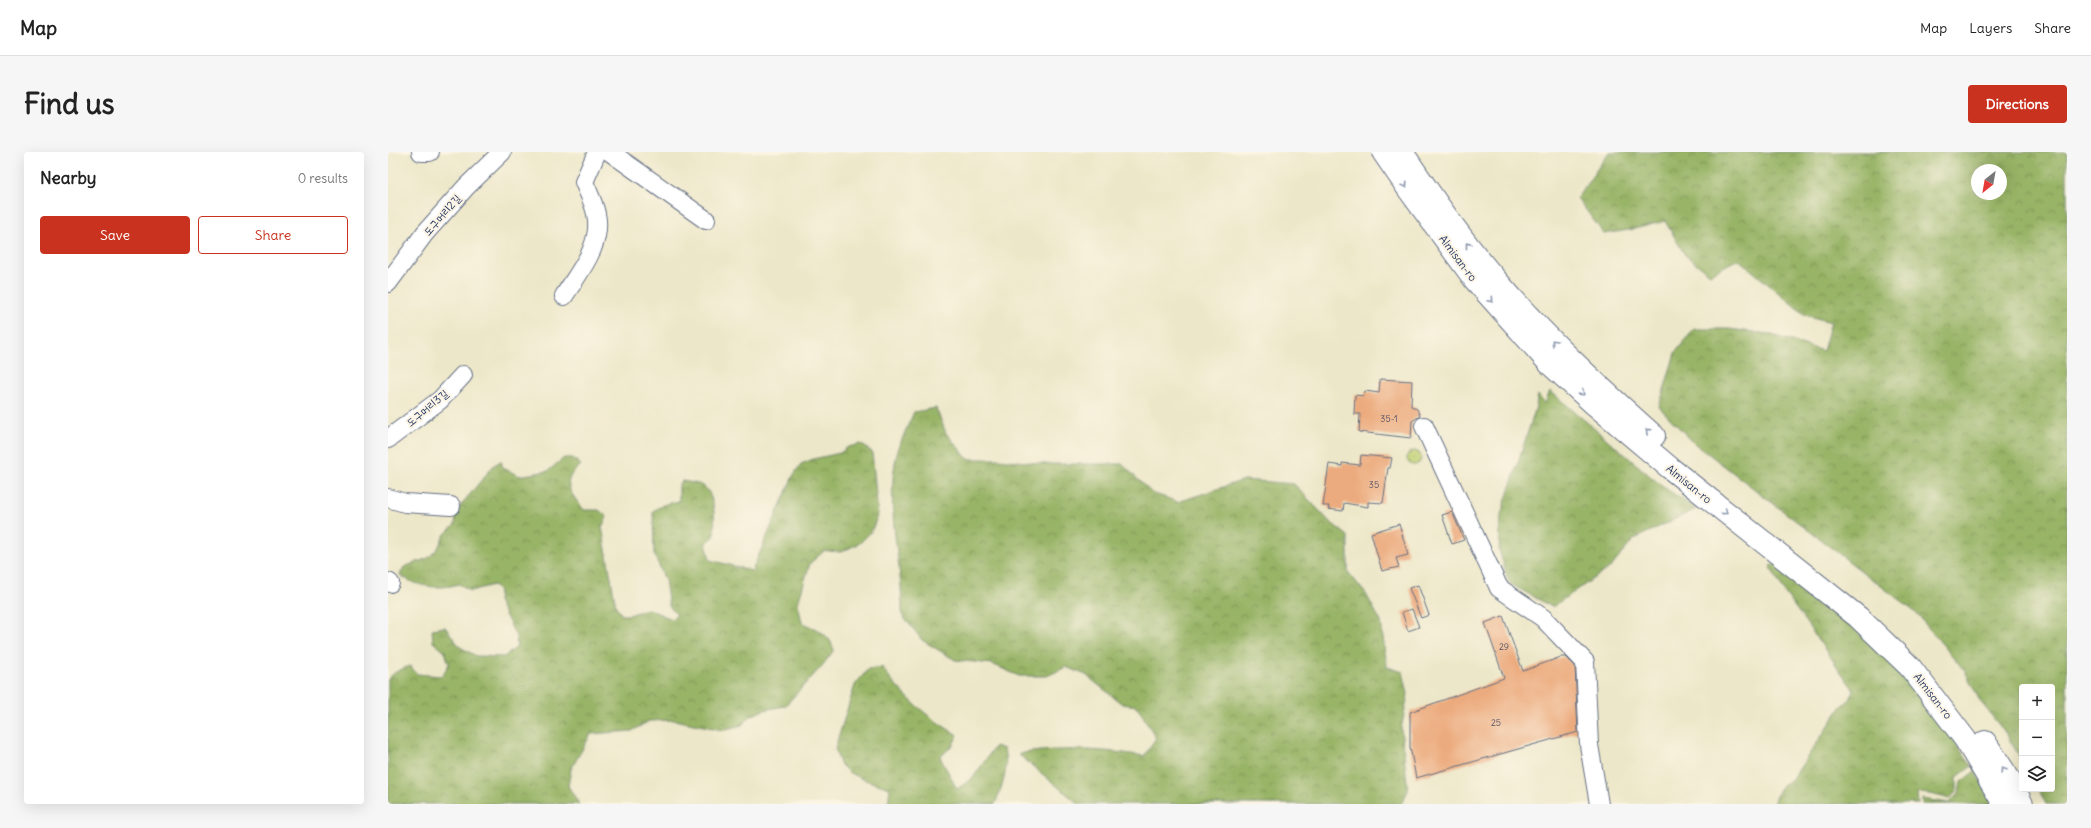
<!DOCTYPE html>
<html lang="en">
<head>
<meta charset="utf-8">
<style>
  :root { --surface:#fff; --page:#f6f6f6; --text:#222; --muted:#767676; --line:#e0e0e0; --accent:#c8321e }
  body { margin:0; font-family:Delius,"Poor Story",sans-serif; background:var(--page); color:var(--text) }
  .controls { position:absolute; right:12px; bottom:12px; display:grid; overflow:hidden; border-radius:4px; box-shadow:0 4px 16px #0002 }
  .controls button { width:36px; height:36px; display:grid; place-items:center; padding:0; border:0; border-bottom:1px solid var(--line); background:var(--surface); color:var(--text); font:20px sans-serif }
  .compass { position:absolute; left:1583px; top:12px; width:36px; height:36px; border-radius:50%; background:var(--surface); box-shadow:0 4px 16px #0002; rotate:211deg }
  .list { margin:0; padding:0; list-style:none }
  h2 { display:flex; justify-content:space-between; align-items:center; height:52px; margin:0; padding:0 16px; font-size:17px }
  h2 small { font-size:13px; font-weight:400; color:var(--muted) }
  .actions { display:flex; gap:8px; padding:12px 16px }
  .actions a { flex:1; padding:9px 0; border:1px solid var(--accent); border-radius:4px; text-align:center; font-size:14px; color:var(--accent) }
  .actions .main { background:var(--accent); color:#fff }
  .icon { flex:none; width:22px; height:22px; fill:none; stroke:currentColor; stroke-width:2; stroke-linecap:round; stroke-linejoin:round }
  .map { position:relative; flex:none; width:1679px; height:652px; overflow:hidden; border-radius:4px }
  header { display:flex; align-items:center; gap:24px; box-sizing:border-box; height:56px; padding:0 20px; background:var(--surface); border-bottom:1px solid var(--line) }
  header strong { font-size:19px }
  nav { display:flex; gap:22px; margin-inline-start:auto; font-size:14px }
  .intro { display:flex; align-items:center; justify-content:space-between; box-sizing:border-box; height:96px; padding:0 24px }
  h1 { margin:0; font-size:28px }
  .button { padding:10px 18px; border-radius:4px; background:var(--accent); color:#fff; font-size:14px; font-weight:700 }
  main { display:flex; gap:24px; padding:0 24px }
  aside { flex:1; background:var(--surface); border-radius:4px; box-shadow:0 4px 16px #0002 }
  .map>svg:first-child { display:block }
  .grass { fill:url(#grass-dots); stroke:#6e8069 }
  .forest { fill:url(#forest-crowns); stroke:#5a7262; fill-rule:evenodd }
  .building { fill:#ecab7e }
  .lines { fill:none; stroke-linecap:round; stroke-linejoin:round }
  .minor-casing { stroke:#646f83; stroke-width:20 }
  .major-casing { stroke:#646f83; stroke-width:24 }
  .minor { stroke:#fff; stroke-width:18 }
  .major { stroke:#fff; stroke-width:22 }
  .oneway { stroke:#8d97ae }
  .labels { text-anchor:middle; dominant-baseline:central; stroke-width:4; stroke-linejoin:round; paint-order:stroke }
  .number-label { font-size:9px; fill:#4f4e66 }
  .street-label { font-size:11px; fill:#1b2f5e; stroke:#fcf5e5 }
</style>
</head>
<body>
<header>
<strong>Map</strong>
<nav><a>Map</a><a>Layers</a><a>Share</a></nav>
</header>
<div class="intro"><h1>Find us</h1><a class="button">Directions</a></div>
<main>
<aside>
<h2>Nearby<small>0 results</small></h2>
<ul class="list">
</ul>
<div class="actions"><a class="main">Save</a><a>Share</a></div>
</aside>
<div class="map">
<svg width="1679" height="652" viewBox="0 0 1679 652">
  <defs>
    <pattern id="grass-dots" width="8" height="8" patternUnits="userSpaceOnUse"><rect width="8" height="8" fill="#c1d274"/><path d="M2 2h.1M6 6h.1" fill="none" stroke="#a5b567" stroke-width="1.8" stroke-linecap="round"/></pattern>
    <pattern id="forest-crowns" width="20" height="18" patternUnits="userSpaceOnUse"><rect width="20" height="18" fill="#98b466"/><path d="M2 6a3 3 0 1 1 6 0M12 15a3 3 0 1 1 6 0" fill="none" stroke="#7b9357"/></pattern>
  </defs>
  <rect width="100%" height="100%" fill="#fcf5e5"/>
  <filter id="ink" filterUnits="userSpaceOnUse"><feTurbulence type="fractalNoise" baseFrequency=".025" numOctaves="2"/><feDisplacementMap in="SourceGraphic" scale="8" xChannelSelector="R" yChannelSelector="G"/><feConvolveMatrix kernelMatrix="1 2 1 2 8 2 1 2 1" color-interpolation-filters="sRGB"/></filter>
  <filter id="wash" filterUnits="userSpaceOnUse"><feTurbulence type="fractalNoise" baseFrequency=".012" numOctaves="4" result="noise"/><feDisplacementMap in="SourceGraphic" scale="16" xChannelSelector="R" yChannelSelector="G"/><feGaussianBlur stdDeviation="0.9" result="paint"/><feColorMatrix in="noise" values="0 0 0 0 0 0 0 0 0 0 0 0 0 0 0 0 0 1.4 0 .05"/><feComposite in="paint" operator="in"/></filter>
  <g filter="url(#wash)">
    <rect width="100%" height="100%" fill="#ede7c9"/>
    <path class="grass" d="M1019 306a7 7 0 1 1 14 0a7 7 0 1 1-14 0Z"/>
    <path class="forest" d="M1221,0H1679V652H1658L1650,637H1664V535H1634V609L1619,583L1592,549L1577,519L1527,460L1305,290L1271,255L1287,201L1306,177H1341L1381,182L1435,199L1443,170L1417,163L1350,107L1322,122L1297,103L1277,69L1246,77L1216,82L1189,46ZM1589,18H1613V42H1589Z
      M1162,239L1274,334L1308,357L1246,387L1224,414L1164,455L1121,431L1111,398L1113,363L1147,258L1150,243L1157,252Z
      M548,256L558,281L580,307H610L657,312H734L764,341L790,350L856,328L906,332L941,369L960,384V420L978,442L993,470L999,515L1015,520L1020,542L1013,577L1020,639L1013,652H691L630,602C671,595 715,597 756,604L768,586L749,554L734,552L698,523L678,515L659,524H631L604,512L567,508L534,488L514,463C515,413 498,362 507,311C510,293 519,276 526,260Z
      M473,292L484,300L490,363L483,380L472,391L453,400L436,399L422,411L410,451L414,471C429,477 442,482 446,498L434,514L397,554L375,558L363,564L354,573L334,578L287,568L261,569L244,579L203,582L183,617L180,634L191,652H0V527C6,520 13,517 22,514L29,522L54,524L61,512L57,500L45,490L44,477L57,475L72,495L88,504L116,505L129,495L128,484L110,449L111,439L105,433L83,439L71,432C51,438 29,435 12,423L16,415L40,406L50,396L57,382L67,373L68,363L73,353L106,313L113,309L115,316L131,324L160,319L176,306H185L193,313C190,316 184,320 182,325C176,336 190,350 196,358H211L219,365L214,375L228,455L234,463H241L260,457L284,467L289,463L281,454L277,428L266,402L265,359L275,353L291,349V333L294,329C300,330 309,331 315,334C328,342 327,372 326,385L318,391L322,408L364,419L405,324L413,312L425,307L452,301L460,295Z
      M1389,409L1512,516L1584,614L1569,625V638L1562,647L1543,642L1529,641L1530,652H1385L1391,637L1405,626L1454,554L1462,547L1465,537L1397,441L1382,415Z
      M494,515C513,543 541,567 570,583L564,594L552,605L569,637L585,626L607,594L616,597C621,619 615,631 607,652H500L502,636L474,627L460,620L452,612L447,596L467,533L480,517Z
      M1587,619L1606,652H1534V647L1561,651L1571,641L1573,630Z"/>
    <g id="blocks">
      <path class="building" d="M992,227L1024,229L1023,254L1029,257L1032,264L1024,269L1023,286L971,280L972,262H966L967,243L976,244L977,239L991,241Z
        M973,303L1004,306L1002,316H1000L995,351L980,350V355L956,351L955,359L940,357L941,354H935L941,312L954,314V311L972,313Z
        M1064,360L1076,388L1064,392L1054,363Z
        M1011,372L1020,403L1008,406L1011,415L994,419L983,381Z
        M1030,433L1041,463L1033,466L1021,436Z
        M1024,457L1031,475L1020,479L1014,460Z
        M1115,464L1135,519L1173,505H1178L1187,514L1190,580L1028,626L1022,595V560L1116,526L1097,471Z"/>
    </g>
  </g>
  <g filter="url(#ink)">
    <use href="#blocks" fill-opacity="0" stroke="#646f83" stroke-width="1"/>
    <g class="lines">
      <g class="minor-casing">
        <path id="minor" d="M33,0H42
          M222,0L318,68
          M0,131L37,81L78,35L114,0
          M176,144C191,120 215,92 208,62C206,51 200,40 196,30L209,0
          M1036,274L1111,436L1155,466L1197,510L1201,593L1211,652
          M0,287L52,248L75,223
          M0,346L17,351L63,354
          M0,430L2,431"/>
      </g>
      <g class="major-casing">
        <path id="major" d="M995,0L1021,38L1087,128L1161,211L1205,251L1282,316L1470,465L1522,515L1577,587L1616,652
          M1014,0C1043,44 1074,89 1109,129C1157,185 1211,235 1266,284
          M1597,590L1622,628L1634,652"/>
      </g>
      <use href="#minor" class="minor"/>
      <use href="#major" class="major"/>
    </g>
    <defs><path id="oneway-chevron" d="M-2-3.5L2.5 0L-2 3.5" fill="none" stroke-width="1.6" stroke-linecap="round" stroke-linejoin="round"/></defs>
    <g class="oneway">
      <use href="#oneway-chevron" transform="translate(1017 33) rotate(56)"/>
      <use href="#oneway-chevron" transform="translate(1080 93) rotate(-128)"/>
      <use href="#oneway-chevron" transform="translate(1103 148) rotate(49)"/>
      <use href="#oneway-chevron" transform="translate(1166 190) rotate(-134)"/>
      <use href="#oneway-chevron" transform="translate(1194 241) rotate(43)"/>
      <use href="#oneway-chevron" transform="translate(1260 279) rotate(-138)"/>
      <use href="#oneway-chevron" transform="translate(1337 360) rotate(37)"/>
      <use href="#oneway-chevron" transform="translate(1615 618) rotate(-124)"/>
    </g>
  </g>
  <g class="labels">
    <g class="number-label">
      <text x="1001" y="266">35-1</text>
      <text x="986" y="332">35</text>
      <text x="1116" y="494">29</text>
      <text x="1108" y="570">25</text>
    </g>
    <g class="street-label">
      <text transform="translate(54 63) rotate(-49)">도구머리2길</text>
      <text transform="translate(1070 106) rotate(53)">Almisan-ro</text>
      <text transform="translate(39 256) rotate(-40)">도구머리3길</text>
      <text transform="translate(1301 332) rotate(39)">Almisan-ro</text>
      <text transform="translate(1545 544) rotate(52)">Almisan-ro</text>
    </g>
  </g>
</svg>
<div class="controls">
<button>+</button>
<button>−</button>
<button><svg class="icon" aria-label="layers" viewBox="0 0 24 24"><path d="M12 4l9 5-9 5-9-5zM3 14l9 5 9-5"/></svg></button>
</div>
<svg class="compass" viewBox="-18 -18 36 36"><path d="M0-13l5 13h-10z" fill="#e53935"/><path d="M0 13l5-13h-10z" fill="#767676"/></svg>
</div>
</main>
</body>
</html>
